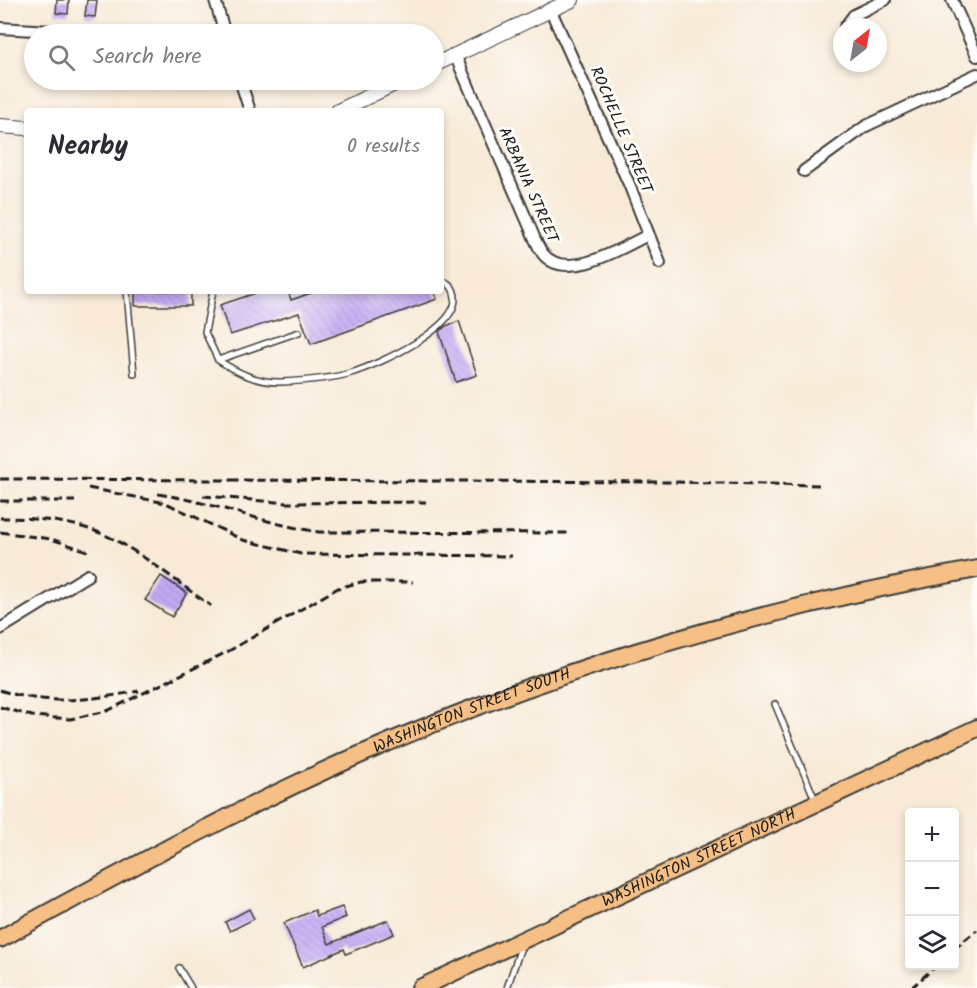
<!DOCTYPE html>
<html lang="en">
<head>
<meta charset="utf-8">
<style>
  :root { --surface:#fff; --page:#f7f7f7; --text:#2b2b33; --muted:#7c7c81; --line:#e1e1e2 }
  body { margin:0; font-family:Kalam,sans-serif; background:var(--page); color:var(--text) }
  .controls { position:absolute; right:18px; bottom:18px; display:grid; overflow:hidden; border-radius:6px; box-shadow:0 3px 9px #0003 }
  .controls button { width:54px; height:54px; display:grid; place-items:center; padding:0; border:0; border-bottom:2px solid var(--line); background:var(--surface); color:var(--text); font:30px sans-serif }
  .compass { position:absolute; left:833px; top:18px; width:54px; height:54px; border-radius:50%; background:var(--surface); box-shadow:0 3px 9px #0003; rotate:31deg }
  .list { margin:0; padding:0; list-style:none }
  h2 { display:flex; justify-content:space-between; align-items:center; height:78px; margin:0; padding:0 24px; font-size:26px }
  h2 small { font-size:20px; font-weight:400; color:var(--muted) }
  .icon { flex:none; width:33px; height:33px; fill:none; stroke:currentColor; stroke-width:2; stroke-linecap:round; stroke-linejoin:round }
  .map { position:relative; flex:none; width:977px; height:988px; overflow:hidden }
  .search { position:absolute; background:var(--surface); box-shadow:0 3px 9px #0003; left:24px; top:24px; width:420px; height:66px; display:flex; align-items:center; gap:15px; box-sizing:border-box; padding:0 21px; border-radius:33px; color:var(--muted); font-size:22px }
  .panel { position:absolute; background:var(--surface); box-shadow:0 3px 9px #0003; left:24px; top:108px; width:420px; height:186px; border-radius:6px }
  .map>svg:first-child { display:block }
  .building { fill:url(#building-back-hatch) }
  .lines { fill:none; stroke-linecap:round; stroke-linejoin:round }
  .service-casing { stroke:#3d3b38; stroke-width:8 }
  .minor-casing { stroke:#3d3b38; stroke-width:14 }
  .tertiary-casing { stroke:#3d3b38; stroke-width:16 }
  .trunk-casing { stroke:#3d3b38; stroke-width:20 }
  .service { stroke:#fff; stroke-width:5 }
  .minor { stroke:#fff; stroke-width:10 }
  .tertiary { stroke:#fff; stroke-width:14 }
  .trunk { stroke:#f5bf86; stroke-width:16 }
  .rail { stroke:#1c1c1c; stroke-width:3; stroke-dasharray:9 4.5; stroke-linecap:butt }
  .labels { text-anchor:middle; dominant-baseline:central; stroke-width:6; stroke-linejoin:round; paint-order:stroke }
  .street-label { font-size:16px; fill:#1c1c1c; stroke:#fdfcf7 }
</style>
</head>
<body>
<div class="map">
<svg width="977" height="988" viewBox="0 0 977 988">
  <defs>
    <pattern id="building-back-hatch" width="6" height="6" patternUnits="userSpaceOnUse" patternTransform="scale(1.5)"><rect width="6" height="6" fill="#c3a9f5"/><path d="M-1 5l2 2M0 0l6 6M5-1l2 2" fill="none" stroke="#a791d1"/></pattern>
  </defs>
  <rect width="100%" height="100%" fill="#fdfcf7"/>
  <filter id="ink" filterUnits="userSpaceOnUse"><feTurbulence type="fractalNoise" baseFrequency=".0167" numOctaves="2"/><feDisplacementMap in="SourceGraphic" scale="12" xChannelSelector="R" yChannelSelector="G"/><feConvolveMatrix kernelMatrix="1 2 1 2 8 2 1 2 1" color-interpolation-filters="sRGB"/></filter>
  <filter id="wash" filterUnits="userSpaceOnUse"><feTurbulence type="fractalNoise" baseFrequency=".008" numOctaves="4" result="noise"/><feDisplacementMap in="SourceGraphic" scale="24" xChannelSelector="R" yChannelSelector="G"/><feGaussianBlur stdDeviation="1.35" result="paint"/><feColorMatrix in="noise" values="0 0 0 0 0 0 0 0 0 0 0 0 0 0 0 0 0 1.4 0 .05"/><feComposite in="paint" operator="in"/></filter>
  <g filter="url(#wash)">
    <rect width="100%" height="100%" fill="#f8ead7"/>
    <g id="blocks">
      <path class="building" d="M57,0H69L68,14L56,13Z
        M87,0H97L95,17L85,16Z
        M135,291H191V306H135Z
        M262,291H288L291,300L317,291H434L437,299L311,344L299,313L230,335L220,305Z
        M459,321L477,375L456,382L439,332L446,326Z
        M161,576L187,593L172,617L145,600Z
        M342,907L346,917L322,927L329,944L388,920L394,934L346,954L344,949L303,967L284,923L315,910L317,916Z
        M249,909L254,919L230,931L225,922Z"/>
    </g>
  </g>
  <g filter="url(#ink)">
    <use href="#blocks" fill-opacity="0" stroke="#3d3b38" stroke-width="1.5"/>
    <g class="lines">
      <g class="service-casing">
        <path id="service" d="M127,291L134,374
          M213,291L205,332L218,360L299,332
          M218,360C238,373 258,383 282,382C303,381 331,379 351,373C377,365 458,329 455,297C454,289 451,283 442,281
          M775,704L816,802
          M179,968L191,988
          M507,988L522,944"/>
      </g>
      <g class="minor-casing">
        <path id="minor" d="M215,0L225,34
          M952,0L977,56
          M551,11L629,184L660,263
          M845,27L854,15L885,0
          M0,28L102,34
          M455,55L529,225C533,234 537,246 543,254C567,283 623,247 648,235
          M240,80L250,111
          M804,171L866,126L977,74
          M0,629L88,575"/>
      </g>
      <g class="tertiary-casing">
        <path id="tertiary" d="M434,65L572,0
          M338,111L403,80
          M0,126L27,128"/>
      </g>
      <g class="trunk-casing">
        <g id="trunk">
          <path id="s1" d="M0,939C117,875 235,810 357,756C555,668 764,608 977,569"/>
          <path id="s2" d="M420,988L977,728"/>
        </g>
      </g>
      <use href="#service" class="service"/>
      <use href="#minor" class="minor"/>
      <use href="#tertiary" class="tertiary"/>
      <use href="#trunk" class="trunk"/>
      <path class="rail" d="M0,479L670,482L820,485
        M88,488L166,503L243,540L301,554L512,556
        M158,494C213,502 265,524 319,532L571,533
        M203,496L288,503L426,502
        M0,501H75
        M0,518C33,518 64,520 95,531C132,544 178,583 211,606
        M0,532L51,539L90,552
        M0,690C46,706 91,700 139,691
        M0,707L32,716L70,719L107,711L227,652L338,588L361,582H413
        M954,949L977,930
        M911,988L936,966"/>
    </g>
  </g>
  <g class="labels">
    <g class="street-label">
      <text transform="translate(621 130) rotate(67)">ROCHELLE STREET</text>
      <text transform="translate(528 185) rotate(66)">ARBANIA STREET</text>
      <text stroke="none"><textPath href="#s1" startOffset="525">WASHINGTON STREET SOUTH</textPath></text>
      <text stroke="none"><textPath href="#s2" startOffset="308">WASHINGTON STREET NORTH</textPath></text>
    </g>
  </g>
</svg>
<div class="controls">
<button>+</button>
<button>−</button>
<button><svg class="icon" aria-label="layers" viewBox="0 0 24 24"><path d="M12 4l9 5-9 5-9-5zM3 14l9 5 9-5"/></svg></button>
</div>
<svg class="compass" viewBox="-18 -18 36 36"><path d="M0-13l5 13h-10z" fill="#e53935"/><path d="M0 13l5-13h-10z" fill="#7c7c81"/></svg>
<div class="search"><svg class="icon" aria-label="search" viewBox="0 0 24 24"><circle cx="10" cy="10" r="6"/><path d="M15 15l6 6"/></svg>Search here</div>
<section class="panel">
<h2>Nearby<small>0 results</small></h2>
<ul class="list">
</ul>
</section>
</div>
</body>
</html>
